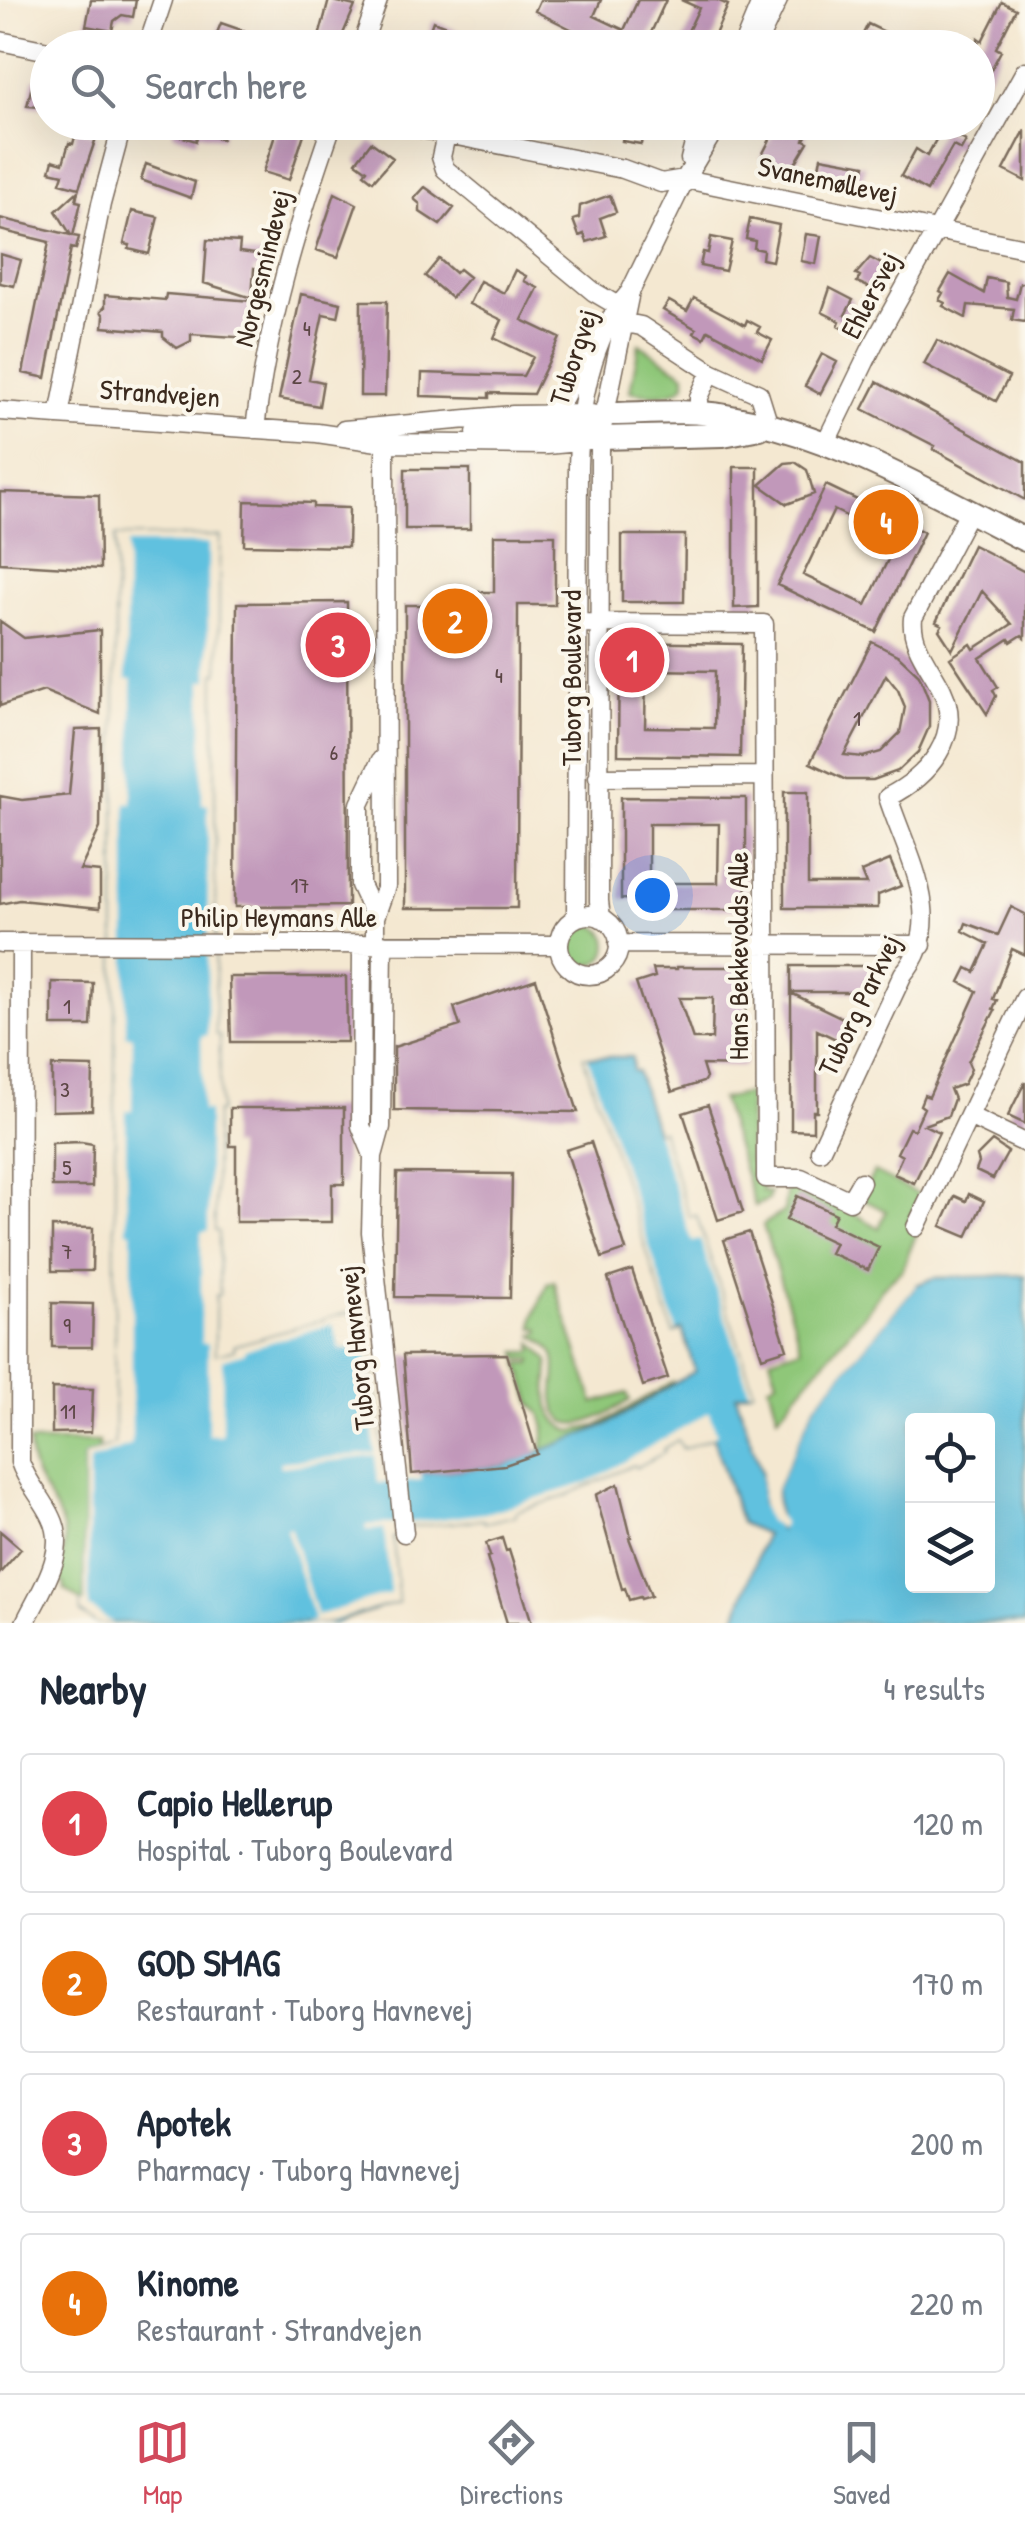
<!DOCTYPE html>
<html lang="en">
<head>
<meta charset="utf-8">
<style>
  :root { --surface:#fff; --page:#f6f6f7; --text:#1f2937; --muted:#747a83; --line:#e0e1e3; --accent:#d1495b }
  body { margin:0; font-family:"Patrick Hand",sans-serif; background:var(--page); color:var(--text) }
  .controls { position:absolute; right:30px; bottom:30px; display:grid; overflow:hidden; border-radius:10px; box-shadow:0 10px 40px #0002 }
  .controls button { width:90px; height:90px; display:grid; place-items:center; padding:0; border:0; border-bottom:2px solid var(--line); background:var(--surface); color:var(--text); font:50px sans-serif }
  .you { position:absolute; left:652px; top:895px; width:35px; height:35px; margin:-25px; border:8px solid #fff; border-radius:50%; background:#1a73e8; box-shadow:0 0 0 15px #1a73e833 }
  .badge { display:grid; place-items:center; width:65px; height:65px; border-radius:50%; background:var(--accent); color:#fff; font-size:32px; font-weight:700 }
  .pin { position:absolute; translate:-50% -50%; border:5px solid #fff; box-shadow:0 2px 10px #0006 }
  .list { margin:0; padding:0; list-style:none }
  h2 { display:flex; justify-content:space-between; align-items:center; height:130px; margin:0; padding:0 40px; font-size:42px }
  h2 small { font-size:32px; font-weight:400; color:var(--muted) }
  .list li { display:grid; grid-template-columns:65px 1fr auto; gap:30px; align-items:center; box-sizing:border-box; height:140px; margin:0 20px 20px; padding:0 20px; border:2px solid var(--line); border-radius:10px }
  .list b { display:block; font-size:38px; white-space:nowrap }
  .list p { margin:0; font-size:32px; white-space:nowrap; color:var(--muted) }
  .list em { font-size:32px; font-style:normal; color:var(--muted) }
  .icon { flex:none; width:55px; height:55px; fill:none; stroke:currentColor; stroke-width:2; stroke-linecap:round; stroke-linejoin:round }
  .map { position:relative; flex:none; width:1025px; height:1623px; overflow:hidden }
  .search { position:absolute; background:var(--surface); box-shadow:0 10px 40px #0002; left:30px; right:30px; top:30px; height:110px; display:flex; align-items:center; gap:25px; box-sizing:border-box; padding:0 35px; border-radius:55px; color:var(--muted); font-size:38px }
  .sheet { height:770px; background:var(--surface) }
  nav { display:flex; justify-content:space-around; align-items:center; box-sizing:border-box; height:140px; border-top:2px solid var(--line); background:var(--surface); font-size:28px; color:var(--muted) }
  nav a { display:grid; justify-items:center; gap:5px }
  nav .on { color:var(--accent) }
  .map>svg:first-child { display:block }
  .green { fill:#8fc779; stroke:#65784c; stroke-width:2.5 }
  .water { fill:#61c1df; stroke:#4e767e; stroke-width:2.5; fill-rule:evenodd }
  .pier { fill:#f4e8d1 }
  .building { fill:#c198ba; fill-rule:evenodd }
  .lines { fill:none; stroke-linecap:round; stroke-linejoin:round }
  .minor-casing { stroke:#7c6c5d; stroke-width:21 }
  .major-casing { stroke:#7c6c5d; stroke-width:26 }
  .minor { stroke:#fff; stroke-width:18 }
  .major { stroke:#fff; stroke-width:22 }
  .labels { text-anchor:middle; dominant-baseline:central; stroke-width:8; stroke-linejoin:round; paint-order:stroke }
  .number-label { font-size:22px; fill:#5c4645 }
  .street-label { font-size:28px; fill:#3b2a1e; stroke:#fbf7ec }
</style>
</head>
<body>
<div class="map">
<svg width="1025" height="1623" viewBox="0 0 1025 1623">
  <rect width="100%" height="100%" fill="#fbf7ec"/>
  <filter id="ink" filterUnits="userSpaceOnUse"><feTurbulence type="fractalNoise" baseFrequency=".01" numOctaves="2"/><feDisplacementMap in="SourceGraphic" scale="20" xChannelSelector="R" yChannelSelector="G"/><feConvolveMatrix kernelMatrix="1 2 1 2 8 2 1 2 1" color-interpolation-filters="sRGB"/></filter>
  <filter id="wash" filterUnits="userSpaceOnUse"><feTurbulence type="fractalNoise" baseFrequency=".0048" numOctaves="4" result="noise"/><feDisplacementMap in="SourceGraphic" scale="40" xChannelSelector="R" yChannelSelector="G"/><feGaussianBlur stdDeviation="2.25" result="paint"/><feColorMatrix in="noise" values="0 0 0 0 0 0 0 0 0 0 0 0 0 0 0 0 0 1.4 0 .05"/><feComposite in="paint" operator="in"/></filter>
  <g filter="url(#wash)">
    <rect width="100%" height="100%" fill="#f4e8d1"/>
    <path class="green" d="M639,344L685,374V384C674,398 646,395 630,391Z
      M568 945a20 20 0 1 1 40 0a20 20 0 1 1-40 0Z
      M749,1093V1161H762V1192H770L768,1200L755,1206L721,1099Z
      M874,1172L920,1195L909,1222L916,1235L902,1270L882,1288L871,1306L778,1416L769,1385L777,1380L770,1358L801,1348L763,1225L784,1211L787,1186H805L879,1228L886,1211L860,1198Z
      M554,1281L594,1403L627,1393L630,1400C608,1414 558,1446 554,1399C553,1386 558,1371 555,1358C552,1347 542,1341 533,1335L540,1332L539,1328H533L534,1316L547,1284Z
      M533,1343L549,1361C548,1388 541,1418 571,1431L597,1426L673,1382L674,1384L606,1424L542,1452L545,1428L541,1414L532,1404L519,1364H531L532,1360L519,1359L517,1352H533Z
      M29,1442H99V1451L84,1457L85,1604L65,1590L64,1583L55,1579C86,1508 30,1503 29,1442Z"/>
    <path class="water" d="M116,537H219L218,672L214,673L215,1035L219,1036V1111L215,1112L214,1231L218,1232L219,1294L215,1295L214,1356L235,1350V1346L348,1313L349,1316L367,1314L384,1471L412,1474L505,1465L607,1425L695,1371L682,1329L674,1333L584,1057H632L633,1071H637L656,1132L661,1131L689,1218L696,1216L753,1390L736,1395L762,1475V1505L779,1529L776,1489L814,1406L916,1285L934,1278L1025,1275V1623H734L765,1534L741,1523L713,1437L683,1448L678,1439L662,1449L664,1452L636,1467L634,1464L564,1496L515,1511V1515L485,1522L484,1519L395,1528V1536L392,1537L398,1602L333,1623H96L81,1612V1602L85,1603L84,1456L115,1445ZM912,1420H988V1586H912Z"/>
    <path class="pier" d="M116,537H219L218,672L214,673L215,1035L219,1036V1111L215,1112L214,1231L218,1232L219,1294L215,1295L214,1355L235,1350V1346L348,1313L349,1316L367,1314L384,1471L421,1473L422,1480L378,1483L375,1456L280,1467V1462L375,1453L365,1348L340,1349L332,1324L245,1350V1353L223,1360L222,1435H208V1344L201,1343V1232L208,1231V1111H202L201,1036L207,1035L208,805L202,804V681L208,680V544H127L126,679L132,680V803L126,804V1035L133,1036L132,1110L126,1111L127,1231L132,1232V1445L89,1461V1607L113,1623H96L81,1612V1602L85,1603L84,1456L115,1445Z
      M584,1057H588L677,1331L674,1333Z
      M661,1131L689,1218L696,1216L753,1390L749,1391L700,1240L692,1242L656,1132Z
      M911,1283L916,1285L814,1406L776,1489L775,1511L784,1524L780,1529L768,1521L762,1505V1475H767V1505L772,1517L775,1520L770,1511L771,1487L810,1403Z
      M709,1412L717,1434L713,1437L683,1448L678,1439L662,1449L664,1452L636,1467L634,1464L564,1496L515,1511V1515L485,1522L484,1519L395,1528V1536L392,1537L398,1602L325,1623H305L314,1620L286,1528L290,1527L318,1619V1615L390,1593L384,1529L366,1530V1525L414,1522L485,1513L587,1483Z"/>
    <g id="blocks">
      <path class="building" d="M91,0H136L133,17L122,15L114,21L112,31L86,26Z
        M329,0L355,6L337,48H316Z
        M540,0H601L594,16L624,30L638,0H666L644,48H609L535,11Z
        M681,0H717L728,5L709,48H680L699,8Z
        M1002,2L1016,9L996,48L1001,51L978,94V38L982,41Z
        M433,21L467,34L462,48L424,45Z
        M221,23L250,33L245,48H226L229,37L217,33Z
        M868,24L887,33L879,48H856Z
        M34,78L48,81V108L27,106Z
        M174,122H227L222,139L198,133L196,141L173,134Z
        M544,122H588L586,136L543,128Z
        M625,122H662L644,131L641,144L622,141Z
        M779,122H813L804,140L808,142L789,174L760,159Z
        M278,126L304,134L289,180L263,172Z
        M77,129L97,135L79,188L60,183L63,174L50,171L53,160L63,163L69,143L73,144Z
        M942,129L966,141L961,150L953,146L927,191L901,176L916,149L927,156Z
        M1025,130V181L1004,170Z
        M371,142L393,158L373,181L364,174L367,170L356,162Z
        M821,157L865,165L861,186L817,178Z
        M146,164L195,182L191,198L141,180Z
        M425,187L454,208L440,225L420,212V204L414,199Z
        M78,191L76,201L81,202L73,236L79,237L76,249L71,248L46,378L23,373L49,242L0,230V218L71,235L56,211Z
        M335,193L357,204L338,257L316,250Z
        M610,195L616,212L600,218L606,236L587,242L584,234L579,236L573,220L579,218L580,206Z
        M132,211L158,217L149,254L129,249L130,245L124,244Z
        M750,219L779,225L772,261L762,259L763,250L754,248L755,241L746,239Z
        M806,234L821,236L816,264L801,261Z
        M711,237L732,241L725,271L700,266L703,252L708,253Z
        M207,240L240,242L239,252L264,255L263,260L272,262L269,272L254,269L252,298L204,283Z
        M0,254L21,260L14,286L0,283Z
        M870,258L885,266L872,289L857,282L860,276L856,274Z
        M439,259L455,273L459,269L469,277L451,298L425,276Z
        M515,270L526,276L524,281L538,288L522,320L560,338L533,394L489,393V398L421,396L422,373L523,376L533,357L494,338L502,320L469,304L480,281L504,293Z
        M950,274L984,293L987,278L1006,282L1007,297L1016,299L1020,283H1025V322L1012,320L1014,309L968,305L966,318L943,306L945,303L939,300L943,293L940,291Z
        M830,288L853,300L845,315L860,323L855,334L838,326L840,321L822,312Z
        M166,294L252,301L251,318L256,321L251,326L250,338L191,334V341L177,348L163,337V332L103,327L104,316L101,311L105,307V295L165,300Z
        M301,294L341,303L338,317L323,314L309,379L323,382L319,406L279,399Z
        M694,298L745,325L747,320L760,327L757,332L772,340L762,359L708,330L704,338L694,333L696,329L663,310L669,301L687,311Z
        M361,301H387L385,396H360Z
        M937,340L1009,377L996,401L924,364Z
        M822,354L837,362L820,394L805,386Z
        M877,382L1025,462V500L933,449L935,446L863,409Z
        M785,463L795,462L807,470L814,494L787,504L760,485Z
        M734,467H758V607L734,608Z
        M405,469H470V529H405Z
        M826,485L924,532L876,632L777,585ZM834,510L897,541L866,605L803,575Z
        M0,492L99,495L100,569L0,563Z
        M245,501L313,503V507L349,508L348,547L244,545Z
        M494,535H555V605H518L517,908H405V605H477V592H494Z
        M622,535H685L684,602H622Z
        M973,545L1025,572V638L1022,635L1011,642L1009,639L980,658L998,687L993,690L996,696L987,714L950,658L971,644L974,649L1012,624L982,591L952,650L939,630L942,625L936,622Z
        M347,602L348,906L235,907L237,603Z
        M0,621L24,638L100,630V714L44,691L0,706Z
        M619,642L742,644L740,757L618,755ZM646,670L715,671L714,728L645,727Z
        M872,642L899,656L919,675L929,700V727L918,752L898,771L873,780H846L810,763ZM886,675L898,690L905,707L900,733L881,752L863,757L844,755Z
        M101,729L100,828L80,870L100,872V908L19,900L0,904V796L22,800L69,795L75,730Z
        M784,792H808V884H866L861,872L890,860L901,886L878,895V908H784Z
        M621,797L746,798V910H647V900L621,899ZM649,824H719L718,883H649Z
        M1011,907L1025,914V955L1012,949L993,999L997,1000L993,1009L995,1010L968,1062L971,1069L964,1084L950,1089L954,1099L948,1116L924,1125L939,1132L914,1183L894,1174L902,1156L897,1153L909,1128L914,1130L924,1108L920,1105L924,1095L929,1097L977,991L960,982L967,968L975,972L988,944L963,931L966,923L998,935Z
        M791,966H878V982H873V992H791Z
        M677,967H746L745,1066L702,1065L706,1078L703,1082L672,1092L636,983L655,977L653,969H677ZM679,998H713L712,1039H693Z
        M229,977H346L347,1042H231Z
        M536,979L578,1112L394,1110V1047L460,1026L454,1007Z
        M52,982L93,983L91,1026H52Z
        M791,993L849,1021L840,1041L817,1030V1111H813V1131L791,1130Z
        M52,1066L93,1067L92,1110L52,1111Z
        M1025,1082V1124L1008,1116Z
        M708,1105L743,1212L718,1220L683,1113Z
        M230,1108H344V1184H332V1222H236V1146H230Z
        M992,1141L1008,1152L993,1179L976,1171L979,1163L977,1156Z
        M81,1142L93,1144L92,1187H52V1143Z
        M591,1142L626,1250L602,1258L566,1150Z
        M397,1173L512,1174L510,1298L395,1297Z
        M969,1194L984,1201L967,1237L941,1226L955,1196L966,1201Z
        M797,1196L836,1214L831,1224L879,1247L868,1270L830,1253L835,1243L786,1220Z
        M52,1227L93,1228L92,1271H52Z
        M749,1232L787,1349L762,1357L724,1240Z
        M632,1270L668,1378L643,1386L608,1278Z
        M52,1303L93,1304L92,1347H52Z
        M507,1354L537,1454L505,1465L412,1474L403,1355Z
        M52,1388L93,1389L91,1432L52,1433Z
        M618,1484L631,1537L629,1538L651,1596L641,1599L640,1597L629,1600L625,1588L622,1589L599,1507L596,1495Z
        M0,1531L21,1549L0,1573Z
        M502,1538L506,1551L509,1550L532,1623H507L487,1557L490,1556L486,1543Z"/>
    </g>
  </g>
  <g filter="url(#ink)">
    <use href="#blocks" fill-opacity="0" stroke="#7c6c5d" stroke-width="2.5"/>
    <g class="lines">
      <g class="minor-casing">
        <path id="minor" d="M0,41L48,51
          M147,48L163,0
          M361,48L378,0
          M742,48L762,0
          M755,48L778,0
          M387,122L623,169L661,183L685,179L1025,248
          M446,135L441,157L445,169L594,292L618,306
          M690,159L700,122
          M626,323L641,326L711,372L759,394L769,426
          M0,411L317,433L385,443L546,445L589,441
          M546,414L561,403L591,344
          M699,414V397L711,372
          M59,415L101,204L123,122
          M255,429C267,324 298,222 333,122
          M344,430L513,415L592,414
          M476,433L590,429
          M826,442L873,345L1025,71
          M579,623L764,624L766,1178H801L850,1201L861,1182
          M598,777L764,776
          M559 945a30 30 0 1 1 60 0a30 30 0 1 1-60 0Z
          M375,917L360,885V804L381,760
          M576,917L578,466C579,408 590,337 630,292L685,179L719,122
          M601,918L599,901L600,438L629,297
          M0,943L559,945
          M21,943L20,1462C27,1483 43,1498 52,1518C69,1553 39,1593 25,1623
          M362,944L361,1126L373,1155
          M375,944V917L386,886L385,443
          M383,944L381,1127L373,1156L371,1232L404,1533
          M618,944L922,945
          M969,1116L1025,1143
          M820,1151L903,974C949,921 906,854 888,797C927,777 964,737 942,690C931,667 910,645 913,618L969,512
          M916,1227L1025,998"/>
      </g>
      <g class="major-casing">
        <path id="major" d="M603,414C643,414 687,409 726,416C835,434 928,491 1025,540
          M600,438L723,435L760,428"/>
      </g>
      <use href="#minor" class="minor"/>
      <use href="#major" class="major"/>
    </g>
  </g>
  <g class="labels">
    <g class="number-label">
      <text x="307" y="328">4</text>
      <text x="297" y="376">2</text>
      <text x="499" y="675">4</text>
      <text x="857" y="718">1</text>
      <text x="334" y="752">6</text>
      <text x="300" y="885">17</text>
      <text x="67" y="1006">1</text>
      <text x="65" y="1089">3</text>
      <text x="67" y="1167">5</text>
      <text x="67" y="1251">7</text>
      <text x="67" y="1325">9</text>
      <text x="68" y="1411">11</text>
    </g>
    <g class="street-label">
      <text transform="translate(828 180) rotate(12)">Svanemøllevej</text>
      <text transform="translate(262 268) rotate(-76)">Norgesmindevej</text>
      <text transform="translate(870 295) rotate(-62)">Ehlersvej</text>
      <text transform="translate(573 357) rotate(-72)">Tuborgvej</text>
      <text transform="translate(160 393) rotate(4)">Strandvejen</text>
      <text transform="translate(571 678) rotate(-90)">Tuborg Boulevard</text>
      <text x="279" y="917">Philip Heymans Alle</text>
      <text transform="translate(738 956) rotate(-90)">Hans Bekkevolds Alle</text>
      <text transform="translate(859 1005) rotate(-64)">Tuborg Parkvej</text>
      <text transform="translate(356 1348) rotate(-96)">Tuborg Havnevej</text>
    </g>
  </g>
</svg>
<div class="controls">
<button><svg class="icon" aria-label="locate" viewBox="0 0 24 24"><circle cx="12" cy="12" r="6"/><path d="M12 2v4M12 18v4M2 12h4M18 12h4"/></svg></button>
<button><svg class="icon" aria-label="layers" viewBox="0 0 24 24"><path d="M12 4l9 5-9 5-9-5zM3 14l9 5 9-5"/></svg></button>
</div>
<div class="you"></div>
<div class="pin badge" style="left:632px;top:660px;background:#e0444e">1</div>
<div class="pin badge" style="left:455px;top:621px;background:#e8710a">2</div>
<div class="pin badge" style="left:338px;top:645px;background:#e0444e">3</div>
<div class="pin badge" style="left:886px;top:522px;background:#e8710a">4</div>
<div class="search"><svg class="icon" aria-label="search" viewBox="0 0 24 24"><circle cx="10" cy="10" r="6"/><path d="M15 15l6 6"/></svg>Search here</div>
</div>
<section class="sheet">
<h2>Nearby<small>4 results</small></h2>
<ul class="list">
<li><span class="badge" style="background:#e0444e">1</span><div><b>Capio Hellerup</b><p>Hospital · Tuborg Boulevard</p></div><em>120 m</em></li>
<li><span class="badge" style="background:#e8710a">2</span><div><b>GOD SMAG</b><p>Restaurant · Tuborg Havnevej</p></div><em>170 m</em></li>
<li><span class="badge" style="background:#e0444e">3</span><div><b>Apotek</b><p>Pharmacy · Tuborg Havnevej</p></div><em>200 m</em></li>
<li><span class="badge" style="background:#e8710a">4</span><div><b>Kinome</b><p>Restaurant · Strandvejen</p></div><em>220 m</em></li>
</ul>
</section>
<nav>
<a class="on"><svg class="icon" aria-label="map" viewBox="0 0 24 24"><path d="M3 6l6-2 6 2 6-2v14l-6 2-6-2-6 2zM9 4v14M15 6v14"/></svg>Map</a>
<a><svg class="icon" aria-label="directions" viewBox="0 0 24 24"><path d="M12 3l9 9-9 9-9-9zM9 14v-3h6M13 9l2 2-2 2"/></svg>Directions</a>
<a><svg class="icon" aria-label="saved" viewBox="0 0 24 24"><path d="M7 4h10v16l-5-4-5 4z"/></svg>Saved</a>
</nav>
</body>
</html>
